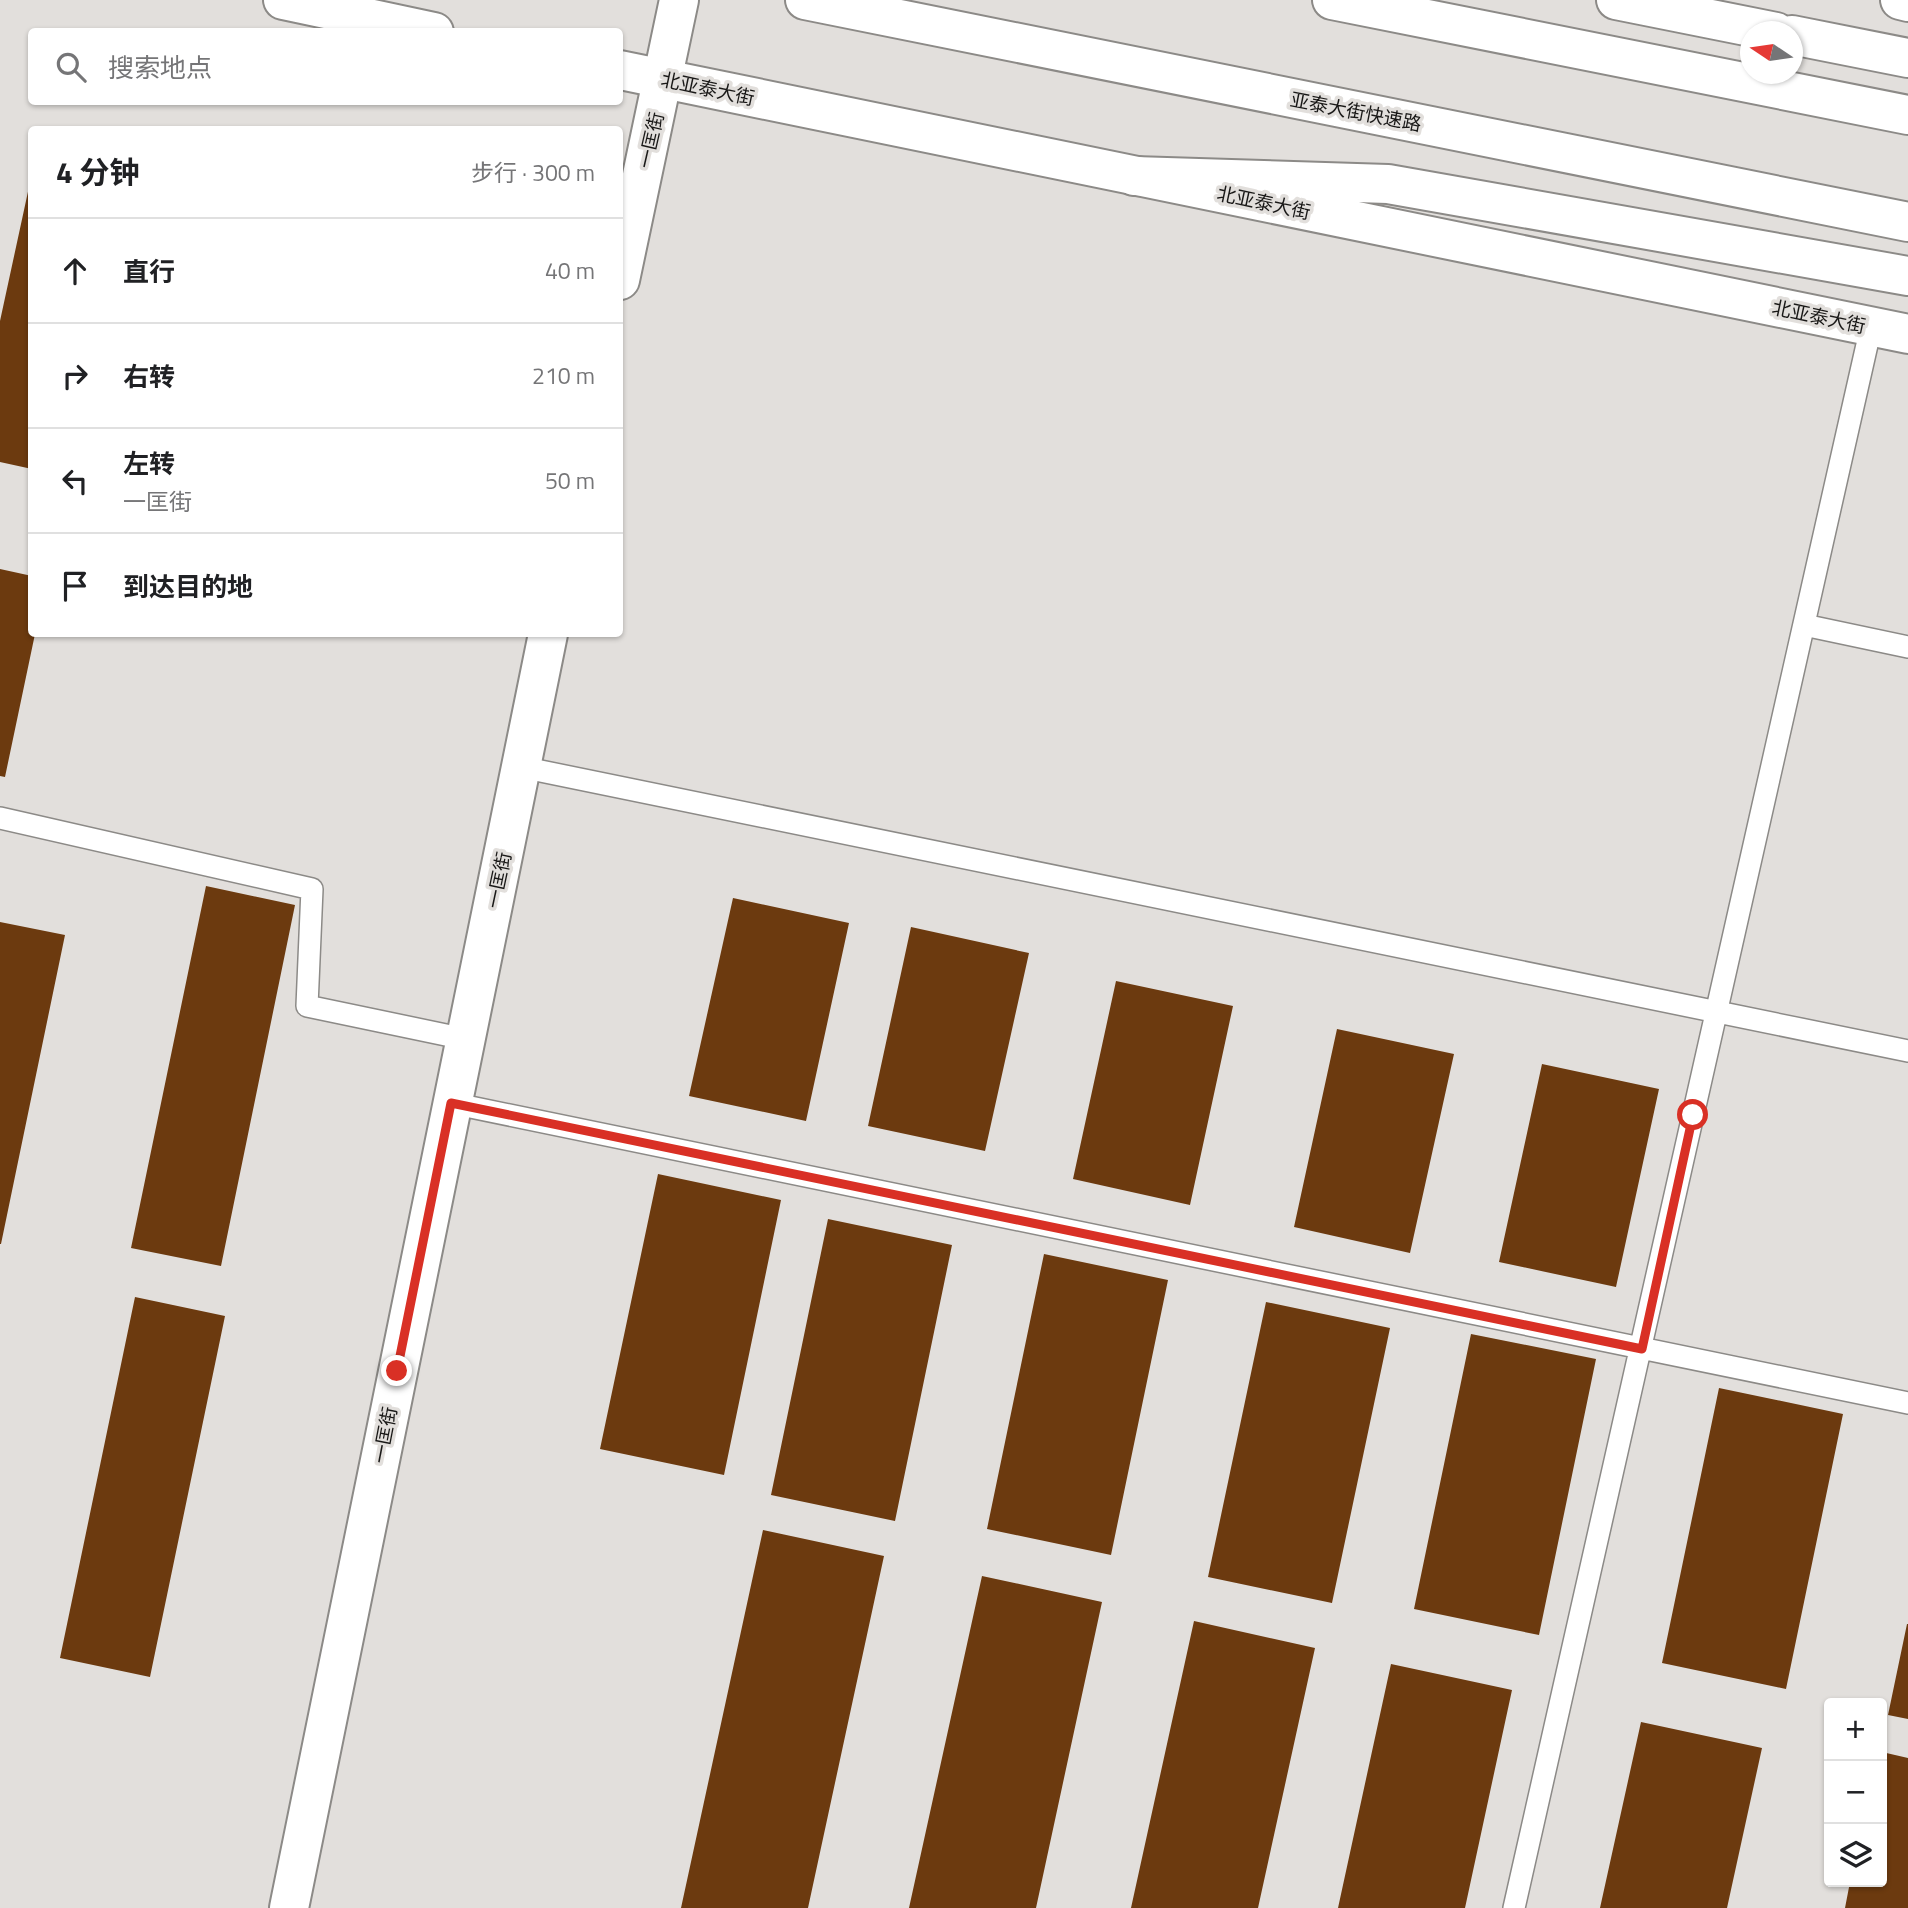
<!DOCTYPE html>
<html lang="zh">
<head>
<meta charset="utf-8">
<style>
  :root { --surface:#fff; --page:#f6f6f6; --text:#202124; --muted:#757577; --line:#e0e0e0 }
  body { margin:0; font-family:"Titillium Web","Noto Sans SC",sans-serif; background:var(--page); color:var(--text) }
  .controls { position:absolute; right:21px; bottom:21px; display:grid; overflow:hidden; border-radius:7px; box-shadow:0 2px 5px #0004 }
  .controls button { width:63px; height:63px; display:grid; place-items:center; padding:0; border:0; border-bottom:2px solid var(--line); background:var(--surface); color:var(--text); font:35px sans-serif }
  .compass { position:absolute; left:1740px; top:21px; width:63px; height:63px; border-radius:50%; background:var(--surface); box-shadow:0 2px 5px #0004; rotate:283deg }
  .stop { position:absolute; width:21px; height:21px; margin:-16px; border:5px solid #d93025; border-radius:50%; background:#fff }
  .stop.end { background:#d93025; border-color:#fff; box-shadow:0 2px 7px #0008 }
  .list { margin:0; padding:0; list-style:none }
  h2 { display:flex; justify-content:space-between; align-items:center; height:91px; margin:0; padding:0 28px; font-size:30px }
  h2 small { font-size:23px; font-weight:400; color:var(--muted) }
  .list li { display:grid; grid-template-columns:46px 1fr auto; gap:21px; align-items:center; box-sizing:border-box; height:105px; padding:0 28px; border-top:2px solid var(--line) }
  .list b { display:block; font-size:26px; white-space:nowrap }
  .list p { margin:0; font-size:23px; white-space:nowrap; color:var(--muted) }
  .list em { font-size:23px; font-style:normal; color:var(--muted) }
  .icon { flex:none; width:38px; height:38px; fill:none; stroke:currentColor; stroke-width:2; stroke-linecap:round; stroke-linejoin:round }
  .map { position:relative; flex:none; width:1908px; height:1908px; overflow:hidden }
  .search { position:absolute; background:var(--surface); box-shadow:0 2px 5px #0004; left:28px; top:28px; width:595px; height:77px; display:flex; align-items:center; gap:18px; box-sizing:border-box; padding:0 24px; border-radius:7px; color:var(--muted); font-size:26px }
  .panel { position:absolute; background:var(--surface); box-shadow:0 2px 5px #0004; left:28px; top:126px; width:595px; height:511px; border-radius:7px }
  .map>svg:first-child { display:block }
  .building { fill:#6c3a0f }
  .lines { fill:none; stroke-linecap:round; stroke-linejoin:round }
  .service-casing { stroke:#8c8a87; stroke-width:24 }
  .tertiary-casing { stroke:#8c8a87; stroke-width:42 }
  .primary-casing { stroke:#8c8a87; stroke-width:42 }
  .trunk-casing { stroke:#8c8a87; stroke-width:42 }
  .service { stroke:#fff; stroke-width:21 }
  .tertiary { stroke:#fff; stroke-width:38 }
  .primary { stroke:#fff; stroke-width:38 }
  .trunk { stroke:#fff; stroke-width:38 }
  .route { stroke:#d93025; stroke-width:9 }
  .labels { text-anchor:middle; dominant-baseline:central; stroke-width:7; stroke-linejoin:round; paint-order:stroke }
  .street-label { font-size:19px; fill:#191817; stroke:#e2dfdc }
</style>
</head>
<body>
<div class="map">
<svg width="1908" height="1908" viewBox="0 0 1908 1908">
  <rect width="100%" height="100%" fill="#e2dfdc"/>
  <path class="building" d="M29,187L32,188V469L0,462V321Z
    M0,569L32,576V634H35L5,777L0,776Z
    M206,886L295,905L221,1266L131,1248Z
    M733,898L849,923L806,1121L689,1096Z
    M0,922L65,935L1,1244H0Z
    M911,927L1029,953L985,1151L868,1126Z
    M1116,981L1233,1006L1190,1205L1073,1179Z
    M1337,1029L1454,1054L1410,1253L1294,1227Z
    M1542,1064L1659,1089L1616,1287L1499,1262Z
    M658,1174L781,1200L724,1475L600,1449Z
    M828,1219L952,1245L895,1521L771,1495Z
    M1044,1254L1168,1280L1111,1555L987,1529Z
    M135,1297L225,1316L150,1677L60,1658Z
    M1266,1302L1390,1328L1332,1603L1208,1577Z
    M1471,1334L1596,1359L1539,1635L1414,1609Z
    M1719,1388L1843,1414L1786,1689L1662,1663Z
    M763,1530L884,1556L808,1908H681Z
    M982,1576L1102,1602L1036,1908H909Z
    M1194,1621L1315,1648L1258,1908H1131Z
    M1907,1624H1908V1719L1888,1715Z
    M1391,1664L1512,1690L1465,1908H1338Z
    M1641,1722L1762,1748L1727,1908H1600Z
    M1882,1752L1908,1758V1908H1845L1850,1882H1882Z"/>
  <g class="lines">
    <g class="service-casing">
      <path id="service" d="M1804,625L1908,647
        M521,767L1908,1051
        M0,818L312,889L307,1006L465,1039
        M451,1103L1908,1403
        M1514,1908L1871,327"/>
    </g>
    <g class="tertiary-casing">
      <path id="tertiary" d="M620,280L679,0
        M289,1908L548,634"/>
    </g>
    <g class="primary-casing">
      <path id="primary" d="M283,0L434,32
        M1900,0L1908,2
        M620,70L1908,334"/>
    </g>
    <g class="trunk-casing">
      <path id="trunk" d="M805,0L1908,222
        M1332,0L1908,115
        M1616,0L1776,32
        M1792,35L1908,58
        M1134,176L1388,184L1908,276"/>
    </g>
    <use href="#service" class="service"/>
    <use href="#tertiary" class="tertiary"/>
    <use href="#primary" class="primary"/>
    <use href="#trunk" class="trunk"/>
  </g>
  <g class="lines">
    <path class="route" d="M397,1371L451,1103L1642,1349L1693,1115"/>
  </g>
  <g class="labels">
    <g class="street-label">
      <text transform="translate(708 88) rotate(12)">北亚泰大街</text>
      <text transform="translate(1356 111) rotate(11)">亚泰大街快速路</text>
      <text transform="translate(650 140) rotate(-77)">一匡街</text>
      <text transform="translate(1264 202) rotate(12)">北亚泰大街</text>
      <text transform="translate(1819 316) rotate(12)">北亚泰大街</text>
      <text transform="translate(498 880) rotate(-78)">一匡街</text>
      <text transform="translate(384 1435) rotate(-79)">一匡街</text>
    </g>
  </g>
</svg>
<div class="controls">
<button>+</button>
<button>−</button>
<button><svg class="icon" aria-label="layers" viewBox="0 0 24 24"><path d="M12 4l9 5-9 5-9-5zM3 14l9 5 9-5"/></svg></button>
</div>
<svg class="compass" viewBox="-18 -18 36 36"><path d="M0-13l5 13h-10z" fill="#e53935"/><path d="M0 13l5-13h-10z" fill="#757577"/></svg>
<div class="stop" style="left:1693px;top:1115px"></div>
<div class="stop end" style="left:397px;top:1371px"></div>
<div class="search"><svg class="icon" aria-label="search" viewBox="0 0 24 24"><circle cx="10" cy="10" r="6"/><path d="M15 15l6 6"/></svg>搜索地点</div>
<section class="panel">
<h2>4 分钟<small>步行 · 300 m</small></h2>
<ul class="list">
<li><svg class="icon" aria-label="ahead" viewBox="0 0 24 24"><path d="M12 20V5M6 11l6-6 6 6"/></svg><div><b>直行</b></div><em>40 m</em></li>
<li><svg class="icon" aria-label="right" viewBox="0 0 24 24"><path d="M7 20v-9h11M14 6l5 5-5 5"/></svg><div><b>右转</b></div><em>210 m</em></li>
<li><svg class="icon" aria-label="left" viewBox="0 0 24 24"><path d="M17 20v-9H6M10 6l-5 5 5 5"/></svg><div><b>左转</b><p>一匡街</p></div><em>50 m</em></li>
<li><svg class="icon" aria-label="arrive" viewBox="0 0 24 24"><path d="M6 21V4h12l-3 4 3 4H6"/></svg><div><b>到达目的地</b></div></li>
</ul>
</section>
</div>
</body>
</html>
